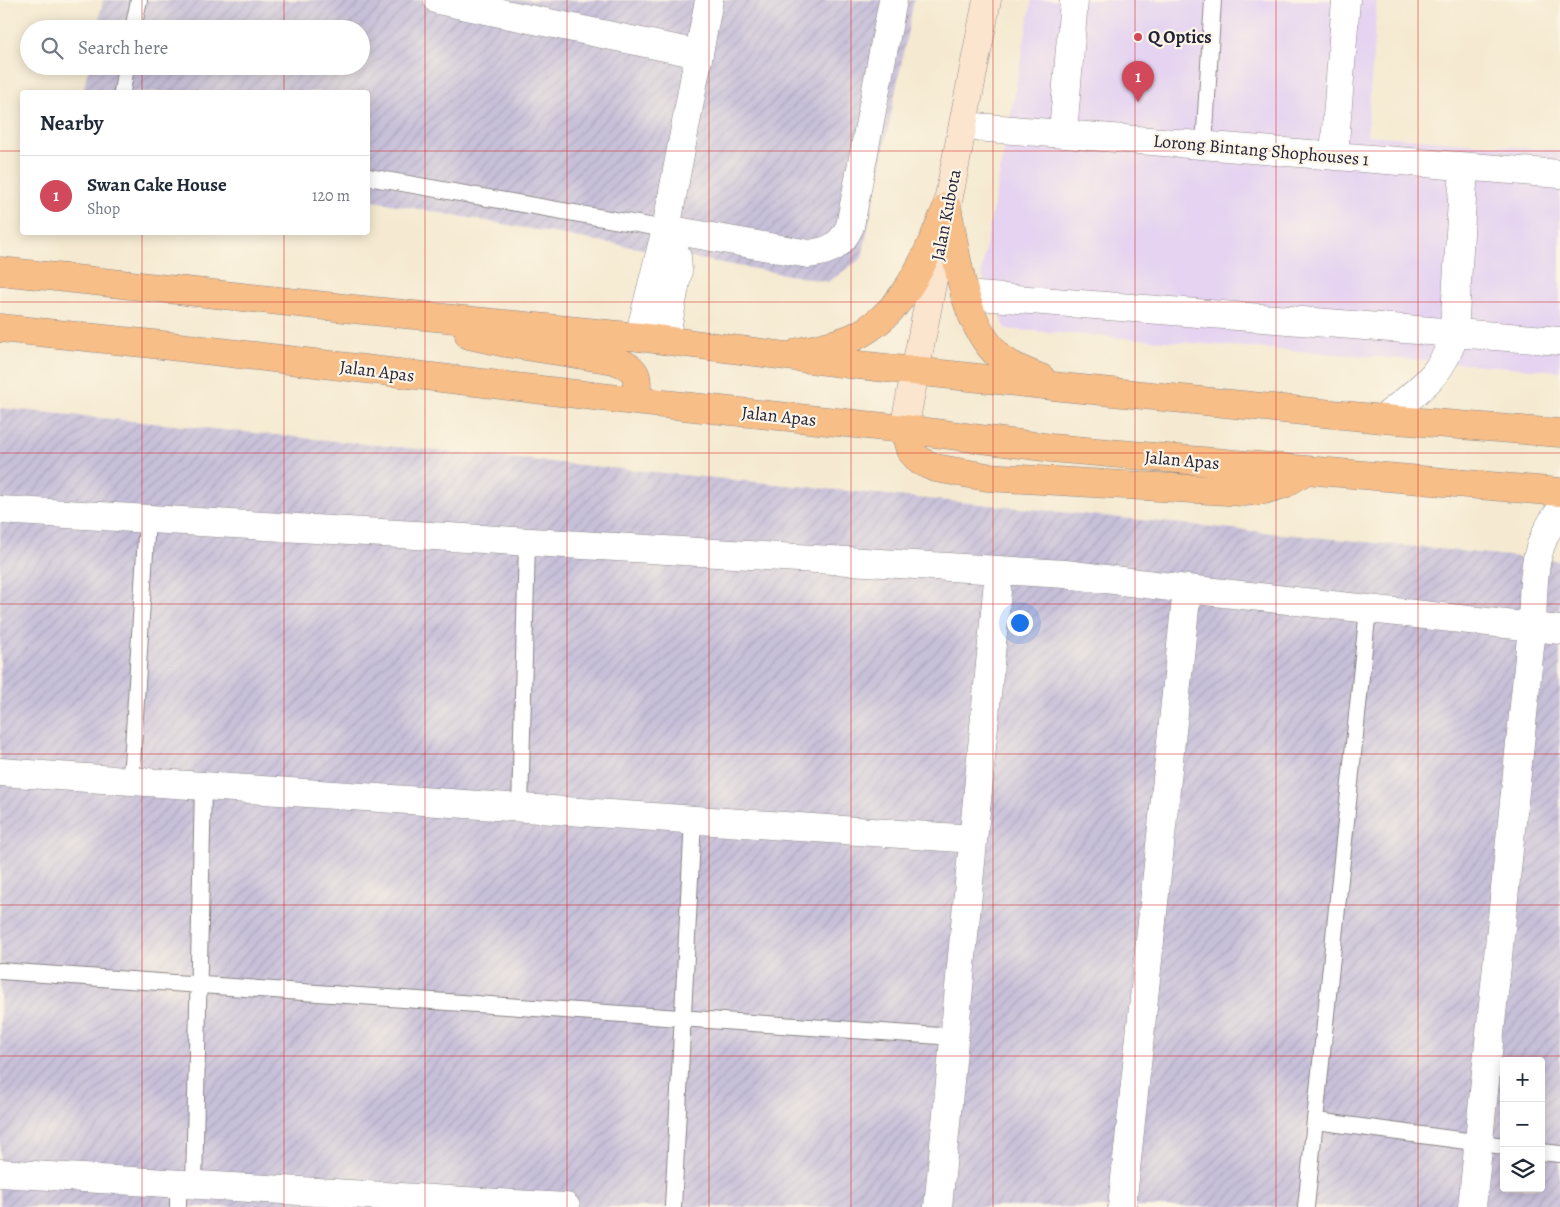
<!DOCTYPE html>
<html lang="en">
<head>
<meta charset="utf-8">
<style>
  :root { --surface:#fff; --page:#f2f2f3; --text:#1f2937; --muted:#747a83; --line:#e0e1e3; --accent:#d1495b }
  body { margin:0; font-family:Alegreya,serif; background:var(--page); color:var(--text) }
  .controls { position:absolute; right:15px; bottom:15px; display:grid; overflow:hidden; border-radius:5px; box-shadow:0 2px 12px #0003 }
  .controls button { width:45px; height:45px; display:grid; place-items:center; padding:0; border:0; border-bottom:1px solid var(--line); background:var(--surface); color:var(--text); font:25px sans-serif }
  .you { position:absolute; left:1019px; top:622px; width:18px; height:18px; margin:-12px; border:4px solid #fff; border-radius:50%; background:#1a73e8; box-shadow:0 0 0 8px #1a73e833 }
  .badge { display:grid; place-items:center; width:32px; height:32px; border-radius:50%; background:var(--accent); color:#fff; font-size:16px; font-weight:700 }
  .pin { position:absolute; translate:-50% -41px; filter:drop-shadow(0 1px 2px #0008) }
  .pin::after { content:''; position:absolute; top:26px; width:18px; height:15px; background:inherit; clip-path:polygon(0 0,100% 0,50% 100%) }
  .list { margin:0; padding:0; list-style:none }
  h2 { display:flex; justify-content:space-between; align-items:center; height:65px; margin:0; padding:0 20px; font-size:21px }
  h2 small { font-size:16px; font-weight:400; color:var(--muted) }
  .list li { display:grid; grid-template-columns:32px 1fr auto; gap:15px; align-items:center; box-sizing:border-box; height:80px; padding:0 20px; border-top:1px solid var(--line) }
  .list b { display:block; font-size:19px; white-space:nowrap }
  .list p { margin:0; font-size:16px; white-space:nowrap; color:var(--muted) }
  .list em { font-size:16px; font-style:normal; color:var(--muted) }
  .icon { flex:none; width:28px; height:28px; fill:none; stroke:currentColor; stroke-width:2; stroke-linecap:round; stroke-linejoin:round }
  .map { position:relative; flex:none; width:1560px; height:1207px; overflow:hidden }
  .search { position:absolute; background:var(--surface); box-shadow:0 2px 12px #0003; left:20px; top:20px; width:350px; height:55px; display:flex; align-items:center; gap:12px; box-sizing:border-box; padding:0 18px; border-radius:28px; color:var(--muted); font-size:19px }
  .panel { position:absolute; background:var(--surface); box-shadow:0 2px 12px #0003; left:20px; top:90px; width:350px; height:145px; border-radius:5px }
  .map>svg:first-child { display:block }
  .built { fill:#e5d3f1 }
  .industrial { fill:url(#industrial-furrows); fill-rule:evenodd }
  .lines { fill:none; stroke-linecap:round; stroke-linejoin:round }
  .lane-casing { stroke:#8c8686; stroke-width:18 }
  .street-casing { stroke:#8c8686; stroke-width:29 }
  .secondary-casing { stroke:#8c8686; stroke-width:29 }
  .highway-casing { stroke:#8c8686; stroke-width:29 }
  .lane { stroke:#fff; stroke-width:16 }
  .street { stroke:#fff; stroke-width:28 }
  .secondary { stroke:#fce5cf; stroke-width:28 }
  .highway { stroke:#f7be88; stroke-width:28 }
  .grid { fill:none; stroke:#d62828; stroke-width:1; stroke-opacity:0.55 }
  .poi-dot { fill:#d1495b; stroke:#fcf5e5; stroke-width:2 }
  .labels { text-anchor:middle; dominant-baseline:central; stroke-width:4.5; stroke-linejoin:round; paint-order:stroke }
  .poi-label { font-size:18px; font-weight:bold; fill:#22223b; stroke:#fcf5e5; text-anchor:start }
  .street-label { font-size:18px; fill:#22223b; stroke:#fcf5e5 }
</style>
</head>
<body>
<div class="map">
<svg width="1560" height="1207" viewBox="0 0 1560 1207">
  <defs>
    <pattern id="industrial-furrows" width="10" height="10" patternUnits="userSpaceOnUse" patternTransform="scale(1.25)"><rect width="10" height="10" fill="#c7c0d9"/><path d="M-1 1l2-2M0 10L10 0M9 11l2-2" fill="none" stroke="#aba5bb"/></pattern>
  </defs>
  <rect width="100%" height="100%" fill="#fcf5e5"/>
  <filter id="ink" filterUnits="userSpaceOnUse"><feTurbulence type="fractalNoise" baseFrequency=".02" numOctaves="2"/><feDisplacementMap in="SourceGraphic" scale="10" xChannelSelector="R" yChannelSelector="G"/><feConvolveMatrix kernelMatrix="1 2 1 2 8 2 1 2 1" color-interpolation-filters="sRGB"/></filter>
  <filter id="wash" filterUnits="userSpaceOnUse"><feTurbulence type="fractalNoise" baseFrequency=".0096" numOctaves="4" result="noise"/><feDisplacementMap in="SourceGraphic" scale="20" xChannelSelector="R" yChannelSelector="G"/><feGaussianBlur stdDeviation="1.12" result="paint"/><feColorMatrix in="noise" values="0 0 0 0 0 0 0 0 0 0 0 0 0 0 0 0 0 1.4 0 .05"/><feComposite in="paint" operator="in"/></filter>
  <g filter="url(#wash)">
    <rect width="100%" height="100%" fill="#f5ead1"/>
    <path class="built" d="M1032,0H1377L1367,135L1560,150V371L1006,329L981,273Z"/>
    <path class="industrial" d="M103,0H914L862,258L828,282L368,200V92H83L89,66H361V29H97Z
      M0,408L1560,561V1207H0ZM1504,1061H1541V1188H1504Z"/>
  </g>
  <g filter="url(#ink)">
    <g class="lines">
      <g class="lane-casing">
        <path id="lane" d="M133,29L139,0
          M122,92L126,66
          M1204,146L1213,0
          M368,177L666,229
          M131,781L147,520
          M520,809L527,543
          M0,971L954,1037
          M1316,1121L1504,1146
          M1541,1152L1560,1154
          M194,1185L203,787
          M178,1207V1184
          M673,1207L693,820
          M1306,1207L1368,609"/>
      </g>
      <g class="street-casing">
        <path id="street" d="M438,0L699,54
          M963,126L1560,174
          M1063,133L1074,0
          M1334,156L1346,0
          M666,229L809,254C831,251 841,246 850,226L893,0
          M965,295L1560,341
          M639,337L666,229L709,0
          M665,340L678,271L677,257L666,229
          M1383,419C1414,393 1445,375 1454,333L1464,167
          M0,510L1065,574L1187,589L1560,630
          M0,772L973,839
          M0,1173L566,1207
          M938,1207L999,570
          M1122,1207L1187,589
          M1472,1207L1532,628C1534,584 1530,548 1560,511"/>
      </g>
      <g class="secondary-casing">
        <path id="secondary" d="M904,429L987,0"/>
      </g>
      <g class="highway-casing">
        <path id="highway" d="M947,207C957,255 962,323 1000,357C1011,367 1028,373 1041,378
          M0,271L363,310L639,337L849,364L1062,387L1383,419L1560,433
          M0,328L162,345L635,401L904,429L1051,448L1560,492
          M469,335L506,343L614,360C639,369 639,376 635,401
          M799,352C817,348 835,345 852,338C905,314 926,257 947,207
          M904,429L910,450L920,461L935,468L987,477L1244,492L1264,490L1284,484L1305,471"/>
      </g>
      <use href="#lane" class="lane"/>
      <use href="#street" class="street"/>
      <use href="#secondary" class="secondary"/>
      <use href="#highway" class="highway"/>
    </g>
  </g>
  <path class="grid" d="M142,0V29M284,0V29M425,0V1207M567,0V1207M709,0V1207M851,0V1207M993,0V1207M1135,0V1207M1276,0V1207M1418,0V1207M142,66V92M284,66V92M0,151H22M368,151H1560M142,232V1207M284,232V1207M0,302H1560M0,453H1560M0,604H1560M0,754H1560M0,905H1560M0,1056H1560"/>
  <circle class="poi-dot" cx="1138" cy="37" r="5"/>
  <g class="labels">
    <g class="poi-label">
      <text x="1148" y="37">Q Optics</text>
    </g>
    <g class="street-label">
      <text transform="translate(1261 150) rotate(5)">Lorong Bintang Shophouses 1</text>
      <text transform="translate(946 215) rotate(-79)">Jalan Kubota</text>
      <text transform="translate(377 371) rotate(7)">Jalan Apas</text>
      <text transform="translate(779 416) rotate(6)">Jalan Apas</text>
      <text transform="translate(1182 460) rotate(5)">Jalan Apas</text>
    </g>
  </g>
</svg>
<div class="controls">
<button>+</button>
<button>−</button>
<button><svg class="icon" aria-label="layers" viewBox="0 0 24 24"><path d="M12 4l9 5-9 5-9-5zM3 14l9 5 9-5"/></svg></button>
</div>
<div class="you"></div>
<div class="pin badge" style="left:1138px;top:102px">1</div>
<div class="search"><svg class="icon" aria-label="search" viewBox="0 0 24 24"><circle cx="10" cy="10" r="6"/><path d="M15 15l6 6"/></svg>Search here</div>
<section class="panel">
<h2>Nearby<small></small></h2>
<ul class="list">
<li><span class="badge">1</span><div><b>Swan Cake House</b><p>Shop</p></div><em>120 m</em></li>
</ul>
</section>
</div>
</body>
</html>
